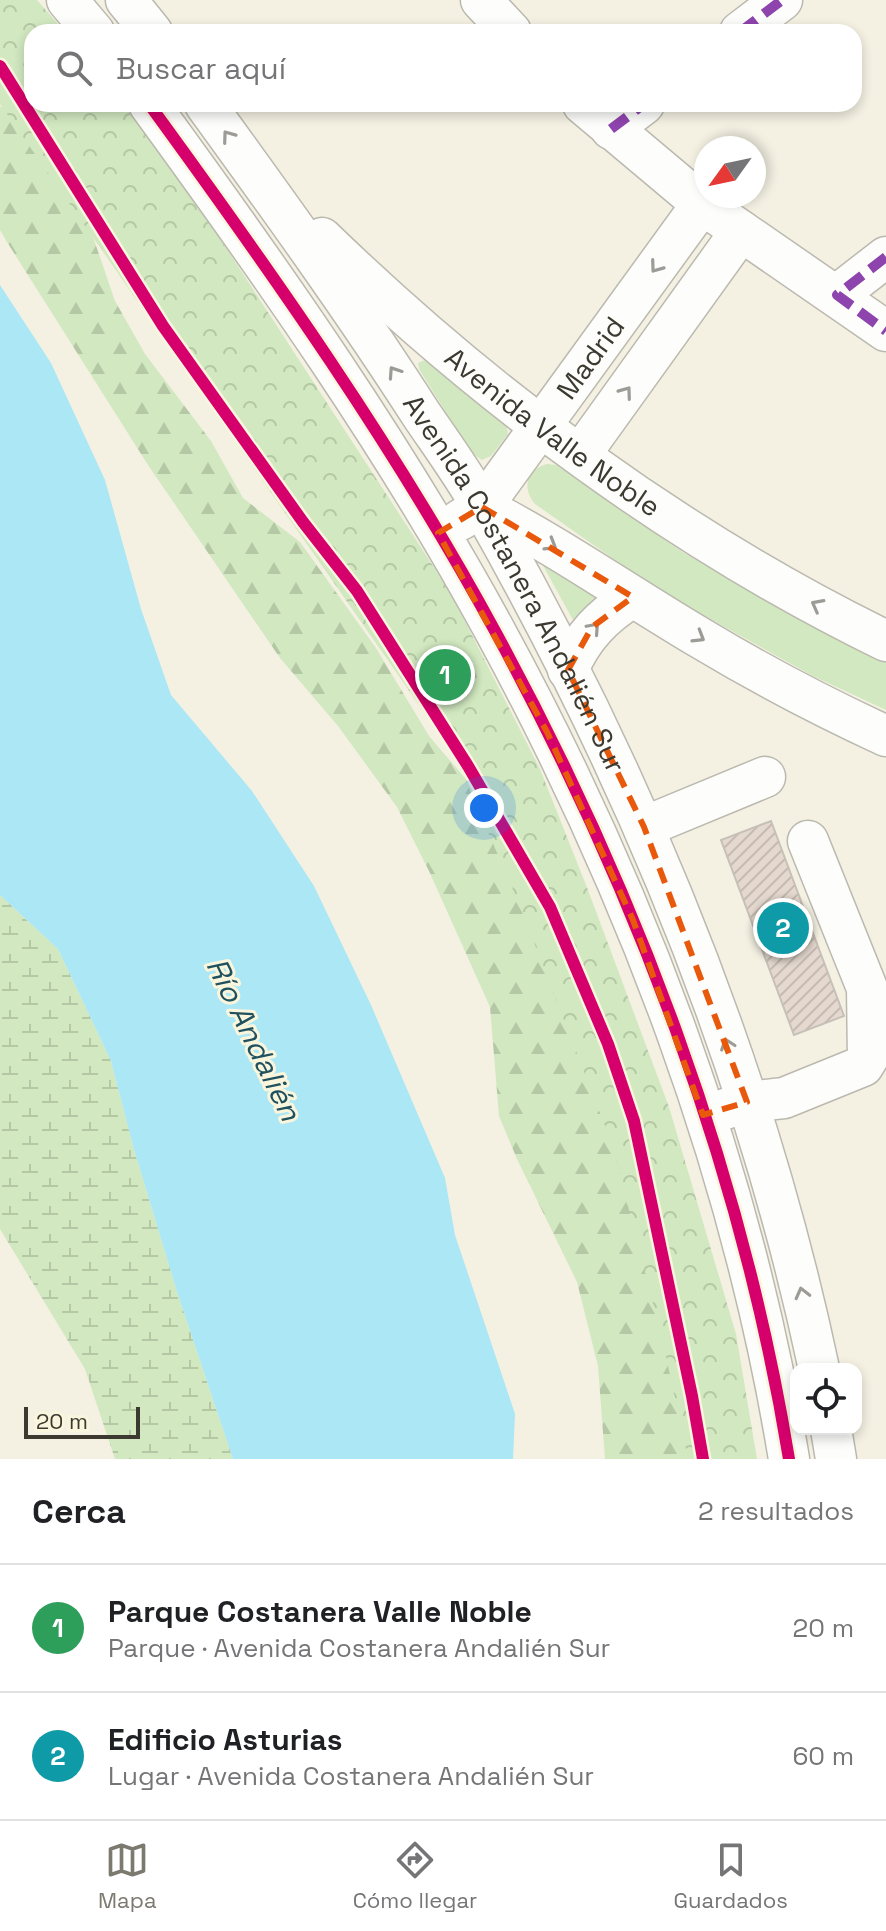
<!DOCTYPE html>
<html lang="es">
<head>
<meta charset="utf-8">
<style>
  :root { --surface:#fff; --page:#f6f6f6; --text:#202124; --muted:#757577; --line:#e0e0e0; --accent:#7c796f }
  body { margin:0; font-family:"Space Grotesk",sans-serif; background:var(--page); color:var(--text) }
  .controls { position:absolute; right:24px; bottom:24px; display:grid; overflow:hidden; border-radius:16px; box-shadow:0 4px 12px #0003 }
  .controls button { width:72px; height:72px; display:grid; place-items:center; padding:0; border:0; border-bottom:2px solid var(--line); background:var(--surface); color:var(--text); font:40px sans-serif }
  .compass { position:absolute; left:694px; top:136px; width:72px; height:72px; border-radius:50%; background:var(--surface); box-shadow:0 4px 12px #0003; rotate:237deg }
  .scale { position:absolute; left:24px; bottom:20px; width:116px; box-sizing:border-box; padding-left:8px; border:4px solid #3b3930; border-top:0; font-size:22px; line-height:28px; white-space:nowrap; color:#3b3930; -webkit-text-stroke:6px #faf5dd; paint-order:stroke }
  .you { position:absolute; left:484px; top:808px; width:28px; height:28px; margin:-20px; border:6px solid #fff; border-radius:50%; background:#1a73e8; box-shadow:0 0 0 12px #1a73e833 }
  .badge { display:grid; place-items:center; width:52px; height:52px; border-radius:50%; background:var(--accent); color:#fff; font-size:26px; font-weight:700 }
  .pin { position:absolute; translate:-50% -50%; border:4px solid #fff; box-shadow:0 2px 8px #0006 }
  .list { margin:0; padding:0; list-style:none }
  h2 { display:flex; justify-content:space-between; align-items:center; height:104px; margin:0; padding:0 32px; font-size:34px }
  h2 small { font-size:26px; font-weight:400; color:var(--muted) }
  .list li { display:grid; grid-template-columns:52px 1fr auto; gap:24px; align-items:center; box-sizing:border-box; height:128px; padding:0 32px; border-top:2px solid var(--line) }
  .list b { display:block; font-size:30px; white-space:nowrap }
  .list p { margin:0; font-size:26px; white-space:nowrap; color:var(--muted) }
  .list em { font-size:26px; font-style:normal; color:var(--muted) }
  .icon { flex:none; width:44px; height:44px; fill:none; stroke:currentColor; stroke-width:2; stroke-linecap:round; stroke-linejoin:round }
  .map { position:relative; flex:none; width:886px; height:1459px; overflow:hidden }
  .search { position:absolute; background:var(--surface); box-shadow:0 4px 12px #0003; left:24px; right:24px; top:24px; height:88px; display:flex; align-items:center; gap:20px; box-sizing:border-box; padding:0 28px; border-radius:24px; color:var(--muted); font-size:30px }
  .sheet { height:360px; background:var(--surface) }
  nav { display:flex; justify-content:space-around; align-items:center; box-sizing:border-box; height:112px; border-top:2px solid var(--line); background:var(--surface); font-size:22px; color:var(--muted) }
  nav a { display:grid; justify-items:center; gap:4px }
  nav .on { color:var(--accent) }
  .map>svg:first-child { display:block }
  .grass { fill:#d1e8c0 }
  .forest { fill:url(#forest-firs) }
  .wetland { fill:url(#wetland-marsh) }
  .park { fill:url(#park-crowns) }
  .water { fill:#abe7f4 }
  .building { fill:url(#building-hatch); stroke:#c6c0b8; stroke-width:2 }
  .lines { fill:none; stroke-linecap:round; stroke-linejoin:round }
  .minor-casing { stroke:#bbb9af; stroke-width:43 }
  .minor { stroke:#fdfdfb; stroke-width:40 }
  .quiet { stroke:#8e44ad; stroke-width:10; stroke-dasharray:20 10; stroke-linecap:butt }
  .cycleway-casing { stroke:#faf5dd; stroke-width:17 }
  .cycleway { stroke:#d6006c; stroke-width:12 }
  .oneway { stroke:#9c9b96 }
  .marked { fill:none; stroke:#e8590c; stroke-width:6; stroke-dasharray:16 10; stroke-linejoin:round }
  .labels { text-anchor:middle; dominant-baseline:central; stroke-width:6; stroke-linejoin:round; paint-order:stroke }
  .street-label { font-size:28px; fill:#3b3930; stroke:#faf5dd }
  .water-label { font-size:30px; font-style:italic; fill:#1f515e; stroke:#faf5dd }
</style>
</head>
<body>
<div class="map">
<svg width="886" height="1459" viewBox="0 0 886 1459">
  <defs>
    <pattern id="forest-firs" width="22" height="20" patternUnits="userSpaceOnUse" patternTransform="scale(2)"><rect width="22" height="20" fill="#d1e8c0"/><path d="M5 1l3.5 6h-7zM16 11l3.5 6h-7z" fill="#b4c8a5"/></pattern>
    <pattern id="wetland-marsh" width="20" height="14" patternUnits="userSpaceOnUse" patternTransform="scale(2)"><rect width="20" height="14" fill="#d1e8c0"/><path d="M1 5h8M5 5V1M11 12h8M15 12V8" fill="none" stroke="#b4c8a5"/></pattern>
    <pattern id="park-crowns" width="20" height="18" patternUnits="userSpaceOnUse" patternTransform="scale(2)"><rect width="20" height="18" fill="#d1e8c0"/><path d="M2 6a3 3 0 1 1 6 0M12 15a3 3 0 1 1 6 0" fill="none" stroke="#b4c8a5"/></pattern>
    <pattern id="building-hatch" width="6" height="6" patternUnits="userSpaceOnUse" patternTransform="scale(2)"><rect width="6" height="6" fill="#e5d9cf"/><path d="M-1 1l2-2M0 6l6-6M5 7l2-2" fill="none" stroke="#c5bbb2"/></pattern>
  </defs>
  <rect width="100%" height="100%" fill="#f4f1e3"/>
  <path class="grass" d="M427,359L506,423L508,434L491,456L482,460L471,453L419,369L418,363Z
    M547,464L556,465L684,553L823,632L886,660V710L813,676L658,590L535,504C521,488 527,469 547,464Z
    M541,562L598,597L597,600L573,620Z"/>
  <path class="forest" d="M0,106L70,149L90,228L115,301L145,354L211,441L243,498L300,542L376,648L429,736L487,804L560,947L697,1459H605L598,1366L577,1282L517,1159L499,1116L490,1007L429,871L397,807L338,726L280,658L148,465L7,242L0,230Z"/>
  <path class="wetland" d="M0,895L58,949L111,1061L133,1146L178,1295L233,1459H115L85,1369L0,1229Z"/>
  <path class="park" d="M0,0H37L65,32H32V104H123L197,203L450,592L540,769L588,890L669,1107L736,1334L757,1459H688L662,1338L612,1144L520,906L456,758L0,104Z"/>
  <path class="water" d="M0,285L51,363L105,480L141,609L171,695L252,791L314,886L371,1005L445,1178L455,1235L515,1414L513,1459H233L178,1295L133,1146L111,1061L58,949L0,895Z"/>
  <path class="building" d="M771,821L844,1016L794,1035L721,840Z"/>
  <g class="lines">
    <g class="minor-casing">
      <g id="minor">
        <path d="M67,0L94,32"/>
        <path d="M126,0L152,32"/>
        <path d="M481,0L511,32"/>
        <path d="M740,32L782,0"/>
        <path d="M149,104C273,274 395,447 495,631C635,888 742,1170 789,1459"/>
        <path id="s1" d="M205,104C279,206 353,308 421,414C442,445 465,476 483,509C636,778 755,1066 819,1369"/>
        <path d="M583,104L702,204L886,331"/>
        <path d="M611,129L644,104"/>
        <path id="s2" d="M322,238C487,398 679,540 886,641"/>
        <path d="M837,295L886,257"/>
        <path d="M580,455L741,231"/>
        <path d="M482,507C558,546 629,596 702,639C762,675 823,707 886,736"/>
        <path id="s3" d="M460,520L482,507L702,204"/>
        <path d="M568,670C582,637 602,616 633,597"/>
        <path d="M644,827L765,777"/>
        <path d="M722,1110L747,1102L784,1098L863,1066L868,1058L867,988L808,841"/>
        <path d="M831,1429L836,1459"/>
      </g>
    </g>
    <use href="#minor" class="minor"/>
    <path class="quiet" d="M740,32L782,0
      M611,129L644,104
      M886,257L837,295L886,331"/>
    <g class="cycleway-casing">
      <path id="cycleway" d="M0,66L163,326L303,522L357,591L468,766L550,907L608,1044L634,1121L692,1396L703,1459
        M149,104C273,274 395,447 495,631C635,888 742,1170 789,1459"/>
    </g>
    <use href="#cycleway" class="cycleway"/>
  </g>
  <defs><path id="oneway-chevron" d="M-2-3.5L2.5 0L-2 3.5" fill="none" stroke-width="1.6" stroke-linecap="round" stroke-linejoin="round" transform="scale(2)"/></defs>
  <g class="oneway">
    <use href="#oneway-chevron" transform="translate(228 136) rotate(-126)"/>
    <use href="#oneway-chevron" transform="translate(656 267) rotate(126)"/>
    <use href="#oneway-chevron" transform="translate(394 372) rotate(-124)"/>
    <use href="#oneway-chevron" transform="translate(626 392) rotate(-54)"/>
    <use href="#oneway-chevron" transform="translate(551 545) rotate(31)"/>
    <use href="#oneway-chevron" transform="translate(817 605) rotate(-152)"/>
    <use href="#oneway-chevron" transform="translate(594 628) rotate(-48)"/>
    <use href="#oneway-chevron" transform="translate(699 637) rotate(31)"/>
    <use href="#oneway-chevron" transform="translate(727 1044) rotate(-109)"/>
    <use href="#oneway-chevron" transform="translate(802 1293) rotate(-104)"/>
  </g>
  <path class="marked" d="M482,507L633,597L592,627L568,670L644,827L747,1102L703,1115L633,920L547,732L438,533Z"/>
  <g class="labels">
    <g class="street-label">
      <text stroke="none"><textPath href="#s3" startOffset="210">Madrid</textPath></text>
      <text stroke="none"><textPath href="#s2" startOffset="302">Avenida Valle Noble</textPath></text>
      <text stroke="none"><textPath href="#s1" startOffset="572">Avenida Costanera Andalién Sur</textPath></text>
    </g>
    <g class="water-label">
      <text transform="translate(254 1039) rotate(64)">Río Andalién</text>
    </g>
  </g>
</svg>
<div class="controls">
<button><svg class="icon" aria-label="locate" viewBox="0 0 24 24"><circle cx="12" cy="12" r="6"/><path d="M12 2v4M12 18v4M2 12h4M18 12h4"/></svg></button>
</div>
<svg class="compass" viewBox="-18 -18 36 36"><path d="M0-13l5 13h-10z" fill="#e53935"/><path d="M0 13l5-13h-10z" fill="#757577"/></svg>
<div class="scale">20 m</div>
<div class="you"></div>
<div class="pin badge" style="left:445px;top:675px;background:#2e9e5b">1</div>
<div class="pin badge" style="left:783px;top:928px;background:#0f9aa8">2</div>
<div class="search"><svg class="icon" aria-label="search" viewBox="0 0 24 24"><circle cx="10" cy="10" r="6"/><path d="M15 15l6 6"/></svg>Buscar aquí</div>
</div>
<section class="sheet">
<h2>Cerca<small>2 resultados</small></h2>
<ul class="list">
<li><span class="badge" style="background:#2e9e5b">1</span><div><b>Parque Costanera Valle Noble</b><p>Parque · Avenida Costanera Andalién Sur</p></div><em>20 m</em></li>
<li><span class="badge" style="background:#0f9aa8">2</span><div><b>Edificio Asturias</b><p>Lugar · Avenida Costanera Andalién Sur</p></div><em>60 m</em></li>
</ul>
</section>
<nav>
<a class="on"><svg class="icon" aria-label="map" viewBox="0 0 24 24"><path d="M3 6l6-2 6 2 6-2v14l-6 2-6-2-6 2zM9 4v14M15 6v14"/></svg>Mapa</a>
<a><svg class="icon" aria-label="directions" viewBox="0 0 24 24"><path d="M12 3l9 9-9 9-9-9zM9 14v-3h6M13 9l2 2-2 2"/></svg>Cómo llegar</a>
<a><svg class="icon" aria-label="saved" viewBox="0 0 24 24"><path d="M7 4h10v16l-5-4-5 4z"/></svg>Guardados</a>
</nav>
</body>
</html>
